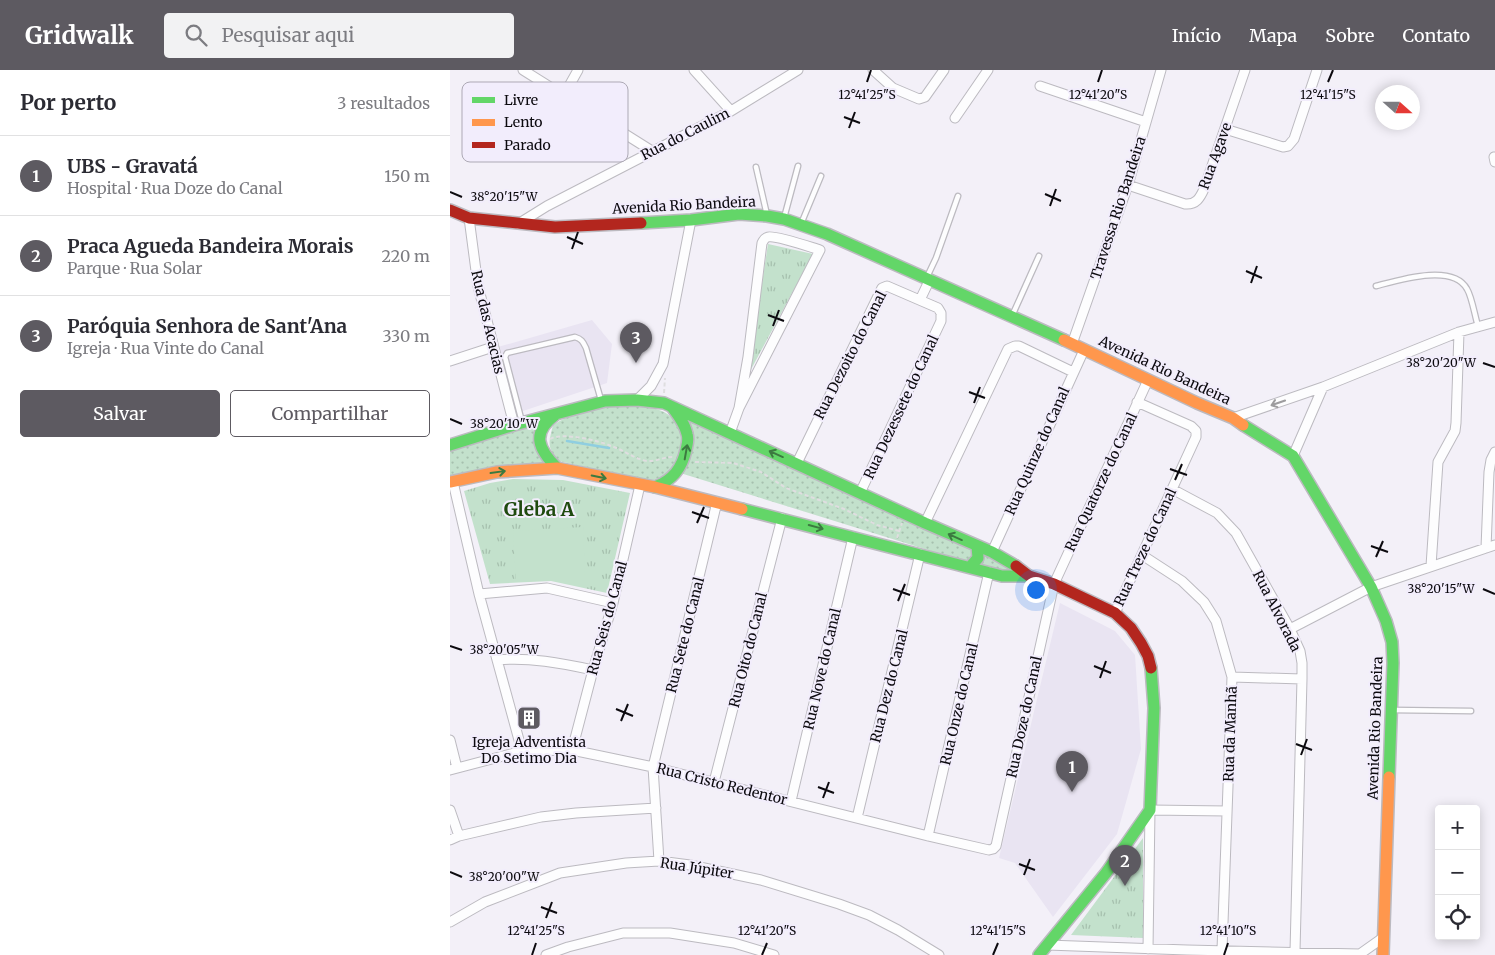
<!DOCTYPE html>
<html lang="pt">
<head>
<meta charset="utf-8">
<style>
  :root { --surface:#fff; --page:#f2f2f3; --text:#2b2b33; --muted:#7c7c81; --line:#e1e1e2; --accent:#5d5a61 }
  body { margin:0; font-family:Merriweather,serif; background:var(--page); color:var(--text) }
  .controls { position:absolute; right:15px; bottom:15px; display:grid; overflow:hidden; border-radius:5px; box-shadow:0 2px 12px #0003 }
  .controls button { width:45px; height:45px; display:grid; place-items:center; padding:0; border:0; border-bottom:1px solid var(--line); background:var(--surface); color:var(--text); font:25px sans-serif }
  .compass { position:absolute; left:925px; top:15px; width:45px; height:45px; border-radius:50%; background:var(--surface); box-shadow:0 2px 12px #0003; rotate:111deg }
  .you { position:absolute; left:585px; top:519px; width:18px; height:18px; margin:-12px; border:4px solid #fff; border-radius:50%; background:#1a73e8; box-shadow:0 0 0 8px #1a73e833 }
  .badge { display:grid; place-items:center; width:32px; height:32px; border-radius:50%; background:var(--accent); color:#fff; font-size:16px; font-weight:700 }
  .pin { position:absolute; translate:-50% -41px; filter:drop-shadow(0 1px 2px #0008) }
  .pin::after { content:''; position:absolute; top:26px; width:18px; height:15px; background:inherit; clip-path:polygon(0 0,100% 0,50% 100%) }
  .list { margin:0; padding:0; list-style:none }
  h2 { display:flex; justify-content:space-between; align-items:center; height:65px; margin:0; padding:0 20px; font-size:21px }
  h2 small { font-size:16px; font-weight:400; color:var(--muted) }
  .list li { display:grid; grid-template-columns:32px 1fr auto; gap:15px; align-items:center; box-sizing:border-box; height:80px; padding:0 20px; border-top:1px solid var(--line) }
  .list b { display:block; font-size:19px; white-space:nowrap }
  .list p { margin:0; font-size:16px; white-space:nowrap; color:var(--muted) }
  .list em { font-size:16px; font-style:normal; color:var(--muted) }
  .actions { display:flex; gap:10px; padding:15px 20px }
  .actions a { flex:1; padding:11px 0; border:1px solid var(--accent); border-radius:5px; text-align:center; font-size:18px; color:var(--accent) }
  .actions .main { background:var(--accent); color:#fff }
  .icon { flex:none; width:28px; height:28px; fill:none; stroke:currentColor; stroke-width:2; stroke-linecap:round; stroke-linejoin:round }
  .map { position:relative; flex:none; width:1045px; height:885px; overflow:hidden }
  header { display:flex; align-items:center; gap:30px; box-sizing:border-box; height:70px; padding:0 25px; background:var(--accent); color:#fff }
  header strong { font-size:24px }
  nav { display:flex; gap:28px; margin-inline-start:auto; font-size:18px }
  .search { width:350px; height:45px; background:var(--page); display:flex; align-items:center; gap:12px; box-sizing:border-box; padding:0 18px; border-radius:5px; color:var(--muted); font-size:19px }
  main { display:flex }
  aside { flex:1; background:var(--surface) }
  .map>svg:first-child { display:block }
  .built { fill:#e9e4f2 }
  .grass { fill:url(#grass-dots) }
  .park { fill:url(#park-tufts) }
  .pitch { fill:#c3e1cc }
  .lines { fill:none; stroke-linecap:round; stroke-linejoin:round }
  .stream { stroke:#8fcee0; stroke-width:2.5 }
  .lane-casing { stroke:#bcbac0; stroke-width:7 }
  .street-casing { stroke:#bcbac0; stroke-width:11 }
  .fast-casing { stroke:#bcbac0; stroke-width:14 }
  .slow-casing { stroke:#bcbac0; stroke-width:14 }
  .jam-casing { stroke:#bcbac0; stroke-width:14 }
  .path { stroke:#dfdee0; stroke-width:2; stroke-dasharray:4 2.5; stroke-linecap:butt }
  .lane { stroke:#fdfdfe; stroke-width:4.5 }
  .street { stroke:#fdfdfe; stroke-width:9 }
  .fast { stroke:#63d668; stroke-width:11 }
  .slow { stroke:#ff974d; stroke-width:11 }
  .jam { stroke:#b3261e; stroke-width:11 }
  .oneway { stroke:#9d9c9e }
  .oneway2 { stroke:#3c7a40 }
  .ticks { fill:none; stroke:#0c0a0f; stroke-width:2 }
  .labels { text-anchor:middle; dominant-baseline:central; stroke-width:4; stroke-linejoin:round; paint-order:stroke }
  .street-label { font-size:14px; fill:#0c0a0f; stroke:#f2edfc }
  .poi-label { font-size:14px; fill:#0c0a0f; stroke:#f2edfc }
  .district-label { font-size:19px; font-weight:bold; fill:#1f4a0f; stroke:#f2edfc }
  .key { fill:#f2edfc; stroke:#ada9b5; stroke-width:1 }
  .key-label { font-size:14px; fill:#0c0a0f }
  .ticks-label { font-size:12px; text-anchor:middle; fill:#0c0a0f; stroke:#f2edfc; stroke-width:4; stroke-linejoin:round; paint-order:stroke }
</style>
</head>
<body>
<header>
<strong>Gridwalk</strong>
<div class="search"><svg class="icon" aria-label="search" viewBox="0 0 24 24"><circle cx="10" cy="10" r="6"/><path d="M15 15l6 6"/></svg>Pesquisar aqui</div>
<nav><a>Início</a><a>Mapa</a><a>Sobre</a><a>Contato</a></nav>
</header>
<main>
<aside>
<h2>Por perto<small>3 resultados</small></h2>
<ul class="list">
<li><span class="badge">1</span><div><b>UBS - Gravatá</b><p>Hospital · Rua Doze do Canal</p></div><em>150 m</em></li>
<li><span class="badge">2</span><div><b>Praca Agueda Bandeira Morais</b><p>Parque · Rua Solar</p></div><em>220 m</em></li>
<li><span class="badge">3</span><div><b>Paróquia Senhora de Sant'Ana</b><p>Igreja · Rua Vinte do Canal</p></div><em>330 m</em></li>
</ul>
<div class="actions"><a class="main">Salvar</a><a>Compartilhar</a></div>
</aside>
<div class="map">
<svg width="1045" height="885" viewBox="0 0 1045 885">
  <defs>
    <pattern id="grass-dots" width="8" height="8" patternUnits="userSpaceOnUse" patternTransform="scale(1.25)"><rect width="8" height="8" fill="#c3e1cc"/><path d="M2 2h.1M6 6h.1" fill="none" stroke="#a6c0ae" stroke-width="1.8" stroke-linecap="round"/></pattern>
    <pattern id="park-tufts" width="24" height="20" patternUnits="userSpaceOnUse" patternTransform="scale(1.25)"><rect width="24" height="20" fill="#c3e1cc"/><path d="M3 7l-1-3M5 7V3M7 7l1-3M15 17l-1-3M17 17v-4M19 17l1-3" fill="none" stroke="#a6c0ae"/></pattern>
  </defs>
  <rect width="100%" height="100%" fill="#f3f0f8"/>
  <path class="built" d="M142,250L162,274L157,313L67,343L48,277Z
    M610,533L665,561L685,585L691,679L667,764L603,847L565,793L549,788Z"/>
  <path class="grass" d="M164,336C180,337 200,335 214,342C246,359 229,410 196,411L109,391C96,377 99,372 103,355C122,343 142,339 164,336Z
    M109,343L89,369L107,398L0,412V375Z
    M227,344L596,512L539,499L227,402L238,369Z"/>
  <path class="park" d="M318,174L363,184L298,305Z
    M63,409L113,410L180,423L157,523L101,511L40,514L14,421L40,413Z
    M693,768V868L621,865Z"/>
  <path class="pitch" d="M133,457L135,509H66L63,461Z"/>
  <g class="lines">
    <path class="stream" d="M117,371L159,378"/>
    <g class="lane-casing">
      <path id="lane" d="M306,97L317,145
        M334,148L348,96
        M351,154L371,106
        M477,207L486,188L508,126
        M926,216C949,210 1003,193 1017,219C1022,227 1025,247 1028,256
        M562,246L589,186
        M72,352L55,287L57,283L125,267C132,269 133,272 136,278L151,330
        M942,640L1021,641"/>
    </g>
    <g class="street-casing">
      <path id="street" d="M73,0L202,81
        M244,0L281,41
        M423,0L443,18L469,29L475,27L494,0
        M590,16L696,52
        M114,25L128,0
        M505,48L538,0
        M775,59L833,77L838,76L844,69L867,0
        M1044,87L1045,92
        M678,115L735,134C746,135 750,128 754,119L795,0
        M19,148L28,216L64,355
        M68,154L97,136L281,41L348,0
        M470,230L480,209
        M622,274L678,115L711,0
        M0,291L43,277
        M187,330L201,316L213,294L241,150
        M783,348L873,317L1009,262L1045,252
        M280,363L289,338L298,287L312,173C314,170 314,168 318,167C326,165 360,177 370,180L289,338
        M843,386L873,317
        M347,393L432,218L437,216L488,238L491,243V251L410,423
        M3,412L29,524L72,681
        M722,419L767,443L786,463L840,559L850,581L852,593V609L845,881
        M475,453L558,279L565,276H569L623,302
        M1036,478L1039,402L1041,390L1045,382
        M542,482L634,280
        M692,485L732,511L754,532L766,551L782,607L772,880
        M981,496L988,392L1005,361L1006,353L1009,262
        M29,524L97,518L163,533
        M665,543L746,367V361L741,356L687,332
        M840,559L921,517L1045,475
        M47,590C79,587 111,593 143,600
        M782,607L852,609
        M0,670L7,698
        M122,680L143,600L163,533L190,415
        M0,700L72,681L122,680L203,697L478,766L539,780L543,779L546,776L604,514L698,310
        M264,712L332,448
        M341,731L403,467
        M0,740L9,766
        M407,748L470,484
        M478,766L539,502
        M0,770L9,766L91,747L126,743L206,738
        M209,791L203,697L267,432
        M0,852L35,832L110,803L176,793L209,791L240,795L311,810L389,834L419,845L448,860L489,885
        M597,875L737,880L910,884L912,885
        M698,879L700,740L777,741
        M910,884L934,867
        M96,885L118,877L173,863H220L284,873L324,885"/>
    </g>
    <g class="fast-casing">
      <path id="fast" d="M191,153L241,150L289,144L317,146L334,149L377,164L614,270
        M105,345C81,363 88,379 107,398
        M793,355L843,386L921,517L936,551L942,572L943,593L939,707
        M0,375L64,355L155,331L187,330L214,333L475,453L542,482L566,496
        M205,417C223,410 232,398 236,380C237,374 239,370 237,364C235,354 228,345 222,337
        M292,439L552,506H579
        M520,497L528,488L527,476
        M589,885L656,803L700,740L704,638L701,598"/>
    </g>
    <g class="slow-casing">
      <path id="slow" d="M614,270L747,333L783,348L793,355
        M0,412L47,402L107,398L205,417L292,439
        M933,885L939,707"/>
    </g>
    <g class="jam-casing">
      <path id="jam" d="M0,140L19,148L105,157L191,153
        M566,496L579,506L604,514L665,543L681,558L691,573L698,586L701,598"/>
    </g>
    <path class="path" d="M214,323L215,308
      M100,369C113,362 147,370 161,376C174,380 184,389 197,391C208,392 214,386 224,387
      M245,392L283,393L302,399L311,402L336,418L394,439L427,455L449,461
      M447,468L452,453"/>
    <use href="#lane" class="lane"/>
    <use href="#street" class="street"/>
    <use href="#fast" class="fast"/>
    <use href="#slow" class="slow"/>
    <use href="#jam" class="jam"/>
  </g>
  <defs><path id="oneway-shaft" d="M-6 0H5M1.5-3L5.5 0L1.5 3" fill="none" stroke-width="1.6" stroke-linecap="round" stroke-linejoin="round" transform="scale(1.25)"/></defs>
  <use class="oneway" href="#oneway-shaft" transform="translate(828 333) rotate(161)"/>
  <g class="oneway2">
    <use href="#oneway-shaft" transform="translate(236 382) rotate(-80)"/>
    <use href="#oneway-shaft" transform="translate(326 384) rotate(-156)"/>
    <use href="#oneway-shaft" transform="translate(48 402) rotate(-8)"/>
    <use href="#oneway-shaft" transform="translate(149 407) rotate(12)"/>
    <use href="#oneway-shaft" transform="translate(366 457) rotate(15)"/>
    <use href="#oneway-shaft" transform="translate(505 467) rotate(-156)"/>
  </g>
  <path class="ticks" d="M417,12L421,0M648,12L652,0M878,12L883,0M394,47L410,53M399,58L405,42M0,122L12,127M595,124L611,131M600,136L606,119M117,167L133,174M122,179L128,162M796,201L812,208M801,213L807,196M318,245L334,251M323,256L329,240M1033,293L1045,297M519,322L535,328M524,333L530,317M0,349L12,354M720,399L737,405M725,410L732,394M242,442L259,448M247,453L254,437M921,476L938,482M926,487L933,471M443,519L460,525M1033,519L1045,524M448,531L455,514M0,576L12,580M644,596L661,603M650,608L656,591M166,639L183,646M171,651L178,634M846,674L862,680M851,685L857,669M368,717L384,723M373,728L379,712M569,794L585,800M0,802L12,807M574,805L580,789M91,837L107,843M96,848L102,832M82,885L86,873M312,885L317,873M543,885L548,873M774,885L778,873"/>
  <defs>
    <g id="building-square" transform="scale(1.25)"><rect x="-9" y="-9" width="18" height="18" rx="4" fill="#5d5a61" stroke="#f2edfc"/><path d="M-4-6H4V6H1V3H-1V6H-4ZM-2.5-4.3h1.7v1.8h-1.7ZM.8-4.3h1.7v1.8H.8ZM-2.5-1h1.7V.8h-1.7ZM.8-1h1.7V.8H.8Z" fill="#fff"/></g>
  </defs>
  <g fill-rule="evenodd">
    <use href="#building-square" x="79" y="648"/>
  </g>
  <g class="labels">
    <g class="street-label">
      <text transform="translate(235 64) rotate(-27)">Rua do Caulim</text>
      <text transform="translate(765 86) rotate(-70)">Rua Agave</text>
      <text transform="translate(234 135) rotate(-3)">Avenida Rio Bandeira</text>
      <text transform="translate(668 138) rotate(-72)">Travessa Rio Bandeira</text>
      <text transform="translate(38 252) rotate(77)">Rua das Acacias</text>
      <text transform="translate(400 285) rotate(-63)">Rua Dezoito do Canal</text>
      <text transform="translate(715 300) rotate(25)">Avenida Rio Bandeira</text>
      <text transform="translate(451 337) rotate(-65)">Rua Dezessete do Canal</text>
      <text transform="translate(587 381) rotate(-66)">Rua Quinze do Canal</text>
      <text transform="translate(651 412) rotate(-65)">Rua Quatorze do Canal</text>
      <text transform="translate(695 477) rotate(-65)">Rua Treze do Canal</text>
      <text transform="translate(827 541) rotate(63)">Rua Alvorada</text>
      <text transform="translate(157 548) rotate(-75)">Rua Seis do Canal</text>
      <text transform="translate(235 565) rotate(-76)">Rua Sete do Canal</text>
      <text transform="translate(298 580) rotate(-76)">Rua Oito do Canal</text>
      <text transform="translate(372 599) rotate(-77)">Rua Nove do Canal</text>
      <text transform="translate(439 616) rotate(-76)">Rua Dez do Canal</text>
      <text transform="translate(509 634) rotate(-77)">Rua Onze do Canal</text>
      <text transform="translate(574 647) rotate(-78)">Rua Doze do Canal</text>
      <text transform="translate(925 658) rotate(-88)">Avenida Rio Bandeira</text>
      <text transform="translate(780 664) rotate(-88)">Rua da Manhã</text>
      <text transform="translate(272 714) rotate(14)">Rua Cristo Redentor</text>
      <text transform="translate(247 798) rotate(9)">Rua Júpiter</text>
    </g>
    <g class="poi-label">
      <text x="79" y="672">Igreja Adventista<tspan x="79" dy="16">Do Setimo Dia</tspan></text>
    </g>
    <g class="district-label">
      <text x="89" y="439">Gleba A</text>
    </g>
  </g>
  <rect x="12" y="12" width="166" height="80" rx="8" class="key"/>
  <rect x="22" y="27" width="23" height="6" fill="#63d668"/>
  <rect x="22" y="49" width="23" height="7" fill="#ff974d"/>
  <rect x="22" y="72" width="23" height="6" fill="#b3261e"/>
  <g class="key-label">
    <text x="54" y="35">Livre</text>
    <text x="54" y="57">Lento</text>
    <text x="54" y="80">Parado</text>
  </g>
  <g class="ticks-label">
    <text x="417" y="29">12°41'25"S</text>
    <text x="648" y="29">12°41'20"S</text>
    <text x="878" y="29">12°41'15"S</text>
    <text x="54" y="131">38°20'15"W</text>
    <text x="991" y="297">38°20'20"W</text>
    <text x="54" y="358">38°20'10"W</text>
    <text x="991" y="523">38°20'15"W</text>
    <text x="54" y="584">38°20'05"W</text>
    <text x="54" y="811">38°20'00"W</text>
    <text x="86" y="865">12°41'25"S</text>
    <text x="317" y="865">12°41'20"S</text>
    <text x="548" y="865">12°41'15"S</text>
    <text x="778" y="865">12°41'10"S</text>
  </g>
</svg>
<div class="controls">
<button>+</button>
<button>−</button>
<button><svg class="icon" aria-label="locate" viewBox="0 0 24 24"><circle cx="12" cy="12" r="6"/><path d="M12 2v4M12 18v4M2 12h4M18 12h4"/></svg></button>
</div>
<svg class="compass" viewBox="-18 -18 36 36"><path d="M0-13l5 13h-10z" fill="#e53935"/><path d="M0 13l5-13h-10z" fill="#7c7c81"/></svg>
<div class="you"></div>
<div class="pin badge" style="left:622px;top:722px">1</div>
<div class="pin badge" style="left:675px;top:816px">2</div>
<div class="pin badge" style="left:186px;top:293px">3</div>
</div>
</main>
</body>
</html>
